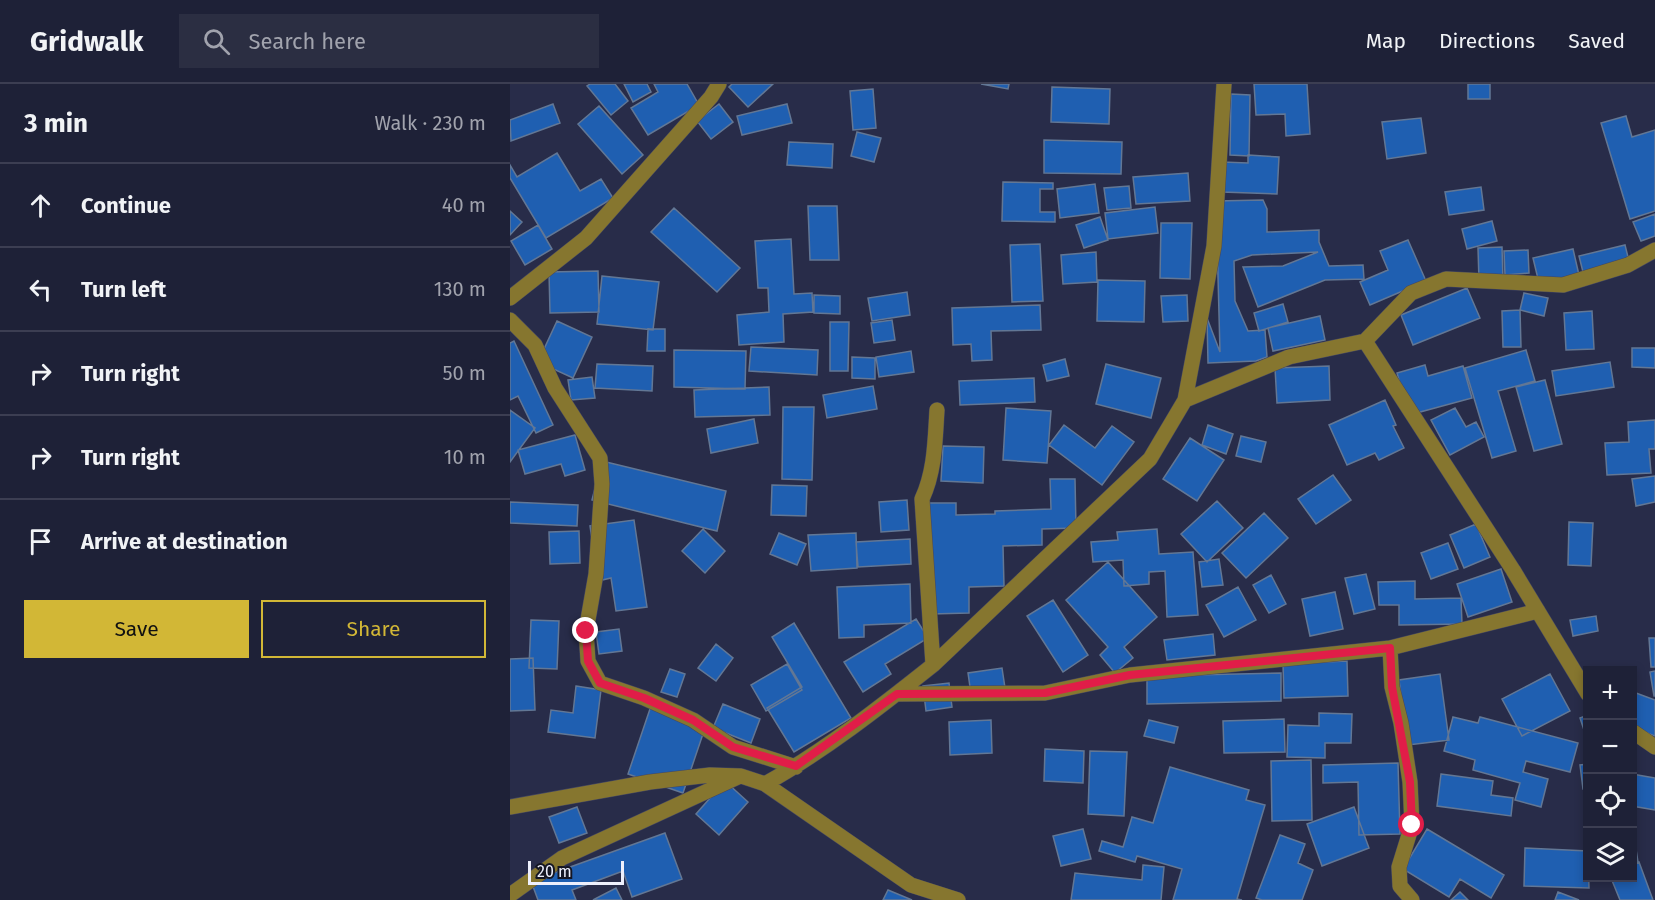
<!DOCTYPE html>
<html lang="en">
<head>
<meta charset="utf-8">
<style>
  :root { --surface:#1e2137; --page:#2b2e42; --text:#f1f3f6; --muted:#a1a3ad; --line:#3c3e52; --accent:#d2b736 }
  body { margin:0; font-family:"Fira Sans",sans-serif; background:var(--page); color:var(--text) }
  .controls { position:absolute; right:18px; bottom:18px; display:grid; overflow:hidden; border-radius:0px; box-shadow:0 3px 9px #0003 }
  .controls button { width:54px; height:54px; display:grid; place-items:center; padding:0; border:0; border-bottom:2px solid var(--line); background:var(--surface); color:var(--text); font:30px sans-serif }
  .scale { position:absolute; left:18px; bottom:15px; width:96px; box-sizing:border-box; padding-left:6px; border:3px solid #eef0fc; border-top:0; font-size:16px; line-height:21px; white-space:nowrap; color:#eef0fc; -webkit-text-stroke:4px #141623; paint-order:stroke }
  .stop { position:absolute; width:18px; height:18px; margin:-14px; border:4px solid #e11d48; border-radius:50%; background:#fff }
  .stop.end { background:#e11d48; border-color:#fff; box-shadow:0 2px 6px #0008 }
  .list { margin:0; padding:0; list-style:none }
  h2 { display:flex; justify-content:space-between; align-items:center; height:78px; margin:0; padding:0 24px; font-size:26px }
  h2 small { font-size:20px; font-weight:400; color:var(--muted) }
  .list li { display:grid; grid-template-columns:39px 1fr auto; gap:18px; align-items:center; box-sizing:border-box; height:84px; padding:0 24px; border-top:2px solid var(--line) }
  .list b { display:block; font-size:22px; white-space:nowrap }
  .list em { font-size:20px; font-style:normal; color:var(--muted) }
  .actions { display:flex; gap:12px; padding:18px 24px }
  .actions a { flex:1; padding:14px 0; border:2px solid var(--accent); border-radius:0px; text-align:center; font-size:21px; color:var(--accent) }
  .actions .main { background:var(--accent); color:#111 }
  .icon { flex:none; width:33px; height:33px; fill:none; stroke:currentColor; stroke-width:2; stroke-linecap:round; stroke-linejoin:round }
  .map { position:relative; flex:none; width:1145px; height:816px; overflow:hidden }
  header { display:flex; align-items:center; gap:36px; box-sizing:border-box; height:84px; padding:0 30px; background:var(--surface); border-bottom:2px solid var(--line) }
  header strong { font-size:28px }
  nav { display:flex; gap:33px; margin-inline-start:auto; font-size:21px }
  .search { width:420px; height:54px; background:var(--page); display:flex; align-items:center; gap:15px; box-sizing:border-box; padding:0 21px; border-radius:0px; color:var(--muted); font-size:22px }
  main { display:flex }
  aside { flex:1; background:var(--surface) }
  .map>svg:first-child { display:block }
  .building { fill:#1f5fb1; stroke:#627795; stroke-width:1.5 }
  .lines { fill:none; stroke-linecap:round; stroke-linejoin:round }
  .minor-casing { stroke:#444762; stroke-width:16 }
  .minor { stroke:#86762f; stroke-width:15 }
  .route { stroke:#e11d48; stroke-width:8 }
</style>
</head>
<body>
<header>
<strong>Gridwalk</strong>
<div class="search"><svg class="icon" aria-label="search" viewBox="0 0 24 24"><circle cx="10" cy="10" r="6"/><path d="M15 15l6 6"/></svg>Search here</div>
<nav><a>Map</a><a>Directions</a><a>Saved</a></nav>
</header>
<main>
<aside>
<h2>3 min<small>Walk · 230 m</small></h2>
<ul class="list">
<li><svg class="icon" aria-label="ahead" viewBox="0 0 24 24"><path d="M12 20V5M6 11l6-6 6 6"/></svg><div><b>Continue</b></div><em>40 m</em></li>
<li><svg class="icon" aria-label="left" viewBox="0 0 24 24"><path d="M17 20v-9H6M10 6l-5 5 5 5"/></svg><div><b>Turn left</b></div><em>130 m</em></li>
<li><svg class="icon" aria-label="right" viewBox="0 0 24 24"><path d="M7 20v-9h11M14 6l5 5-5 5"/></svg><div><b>Turn right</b></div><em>50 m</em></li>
<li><svg class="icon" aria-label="right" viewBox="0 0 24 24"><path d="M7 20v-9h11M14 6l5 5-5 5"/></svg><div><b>Turn right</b></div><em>10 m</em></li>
<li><svg class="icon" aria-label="arrive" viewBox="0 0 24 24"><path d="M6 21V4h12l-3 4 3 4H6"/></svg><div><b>Arrive at destination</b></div></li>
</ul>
<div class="actions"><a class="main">Save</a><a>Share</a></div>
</aside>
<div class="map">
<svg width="1145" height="816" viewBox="0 0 1145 816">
  <rect width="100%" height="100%" fill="#282c49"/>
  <path class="building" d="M80,0H105L118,17L101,31L77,2Z
    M114,0H137L141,8L123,18Z
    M144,0H177L189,21L138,51L121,24L148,8Z
    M222,0H263L238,23L219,3Z
    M471,0H499L498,5Z
    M744,0H797L800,50L776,52L775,30L746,31Z
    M958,0H980V15H958Z
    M542,3L600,5L599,40L541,38Z
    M363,5L366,44L343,46L340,7Z
    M721,10L740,11L739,72L720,71Z
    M43,20L50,39L1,57L0,36Z
    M209,20L223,38L201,55L187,37Z
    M277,20L282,39L232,51L227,32Z
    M89,22L133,71L112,90L68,40Z
    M1116,32L1122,53L1145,46V127L1120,135L1091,39Z
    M911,34L916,69L877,75L872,38Z
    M347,48L371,54L364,78L341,72Z
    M534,56L612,58L611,90L534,89Z
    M279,58L323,60L322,84L277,81Z
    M47,69L70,107L91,95L103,114L36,154L0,94V81L7,93Z
    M738,71L769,73L767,110L712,108L713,78L738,79Z
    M678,89L680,117L626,120L623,93Z
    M493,98L543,99V105H530V128H545V138L492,137Z
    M585,100L589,129L550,134L547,105Z
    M619,102L621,124L597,126L594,104Z
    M971,103L974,126L939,131L935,108Z
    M753,116L757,125V148L809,146V158L819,182L853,181L854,195L815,196L748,223L733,183L773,182L808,168L742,171L724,177L725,217L738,247L755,246L757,273L746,277L698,279L697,234L710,268L706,117Z
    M298,122H327L329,176H300Z
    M645,123L648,149L598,155L595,129Z
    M164,124L230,184L207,208L141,148Z
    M0,127L12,138L0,151Z
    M1145,130V152L1131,157L1123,138Z
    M590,133L598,156L574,164L566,141Z
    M982,137L987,157L957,165L952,145Z
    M651,139H682L680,195L650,194Z
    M28,141L42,165L15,181L1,157Z
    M281,155L284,210L302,209L303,228L273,230L274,258L229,261L227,231L259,228L258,204H248L245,157Z
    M898,156L916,197L860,221L850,198L878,186L870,167Z
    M530,160L533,217L502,218L500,161Z
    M1115,161L1119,177L1073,188L1069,172Z
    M992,163L993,196L969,197L968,164Z
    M1063,165L1069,191L1029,199L1023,174Z
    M1018,166L1019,189L995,191L994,167Z
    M586,168L587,198L553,200L551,171Z
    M88,187L89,228L40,229L39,188Z
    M92,192L149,198L143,246L87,240Z
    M588,196L635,197L634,238L587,237Z
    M957,204L970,234L903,261L891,231Z
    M397,208L400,231L362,237L358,214Z
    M1014,209L1038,214L1034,232L1010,226Z
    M304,211L330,212V230L304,229Z
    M677,211L678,237L653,238L651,212Z
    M773,220L778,238L749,247L744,229Z
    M530,221L531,246L481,247L482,276L462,277L461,260L443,261L442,224Z
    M1010,226L1011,263H993L992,227Z
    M1082,227L1084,265L1056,266L1054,229Z
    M810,232L815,256L763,267L758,244Z
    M382,236L385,256L364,259L361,239Z
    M47,237L82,253L63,294L28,278Z
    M320,238H339L338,287H320Z
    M138,245H155V267H137Z
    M4,257L43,341L26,349L8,312L0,316V259Z
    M241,263L308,266L307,291L239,287Z
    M1122,264H1145V284L1122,283Z
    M164,266L236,267L235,305L164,303Z
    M1016,266L1025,297L988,307L1006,367L982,374L955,284Z
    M401,267L404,288L369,293L366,273Z
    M342,273L365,274V295L342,294Z
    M555,275L559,292L537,297L533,281Z
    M1100,278L1104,303L1046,312L1042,287Z
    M87,280L143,282L142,307L85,304Z
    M596,280L651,294L641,334L586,320Z
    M915,281L918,292L953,282L962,314L899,331L887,289Z
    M819,282L820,316L767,319L765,284Z
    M82,293L85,314L61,316L58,296Z
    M524,294L525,318L450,321L449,297Z
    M1035,296L1052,360L1024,367L1006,303Z
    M363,302L367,325L317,334L313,311Z
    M259,303L260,331L185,333L184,306Z
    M875,316L886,341L883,342L894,364L869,376L865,369L837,381L819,341Z
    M273,323H304L302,396L272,395Z
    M496,324L541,327L537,379L493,376Z
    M945,324L956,343L966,338L974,353L940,371L921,336Z
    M0,326L25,344L0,378Z
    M244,335L248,359L201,369L197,345Z
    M1145,336V365H1139L1141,389L1097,391L1095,359L1119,358L1118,338Z
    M554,341L585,364L602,342L624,358L592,401L539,361Z
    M698,341L723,350L716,370L692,361Z
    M65,351L75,386L55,392L51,380L15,390L8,366Z
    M731,352L756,358L751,378L726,372Z
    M680,354L714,376L687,417L653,395Z
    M433,362L474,363L473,399L431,397Z
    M92,377L216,407L207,447L82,416Z
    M823,391L841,416L806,440L788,415Z
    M1145,392V418L1126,422L1122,395Z
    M540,395H565L566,444L532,445V461L493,462L494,502L459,503V529L421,530L418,419H446V431L485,430V427L541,425Z
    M262,401L297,402L296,432L261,431Z
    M397,416L399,446L371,448L369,418Z
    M707,417L733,444L697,478L671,450Z
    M0,418L68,421L67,442L0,439Z
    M754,429L778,454L736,494L712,469Z
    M124,436L137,523L106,527L101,494L88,497L80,442Z
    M1059,438L1083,439L1081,482L1058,481Z
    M966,440L980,473L954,484L940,451Z
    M193,445L215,467L195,489L172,467Z
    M647,445L649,470L683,468L688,531L657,533L655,487L639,488V500L614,502L613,476L583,478L581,458L608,456L607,448Z
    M69,447L70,479L40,480L39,448Z
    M269,449L296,460L287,481L260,470Z
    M346,449L347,484L301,487L298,451Z
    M400,455L401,480L348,483L346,458Z
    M938,459L948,485L921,495L911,469Z
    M709,475L713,501L692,503L689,478Z
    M598,478L647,533L614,563L623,574L605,589L590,571L598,563L556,516Z
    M991,485L1002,518L958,533L947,500Z
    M856,490L865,525L844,530L835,494Z
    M761,491L776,520L759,529L743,501Z
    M905,497V515L951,514L952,540L889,541V521H869L868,498Z
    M400,500L401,539L354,541V553L329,554L327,503Z
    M728,503L746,536L714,553L696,521Z
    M825,508L833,545L800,552L792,515Z
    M543,516L578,571L553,588L517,532Z
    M1086,532L1088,547L1063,552L1060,536Z
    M406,535L418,554L375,580L381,590L353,608L334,578Z
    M21,536L49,537L47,585L19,584Z
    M284,539L341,634L284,668L257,624L292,603L262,553Z
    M109,545L112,567L89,570L86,548Z
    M703,550L705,571L657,576L654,556Z
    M1139,554H1145V583H1141Z
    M206,560L223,574L206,597L188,584Z
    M23,574L25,626L0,627V575Z
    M837,577L838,612L774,614L773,580Z
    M277,580L292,606L256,627L241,601Z
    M492,584L495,604L461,610L458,589Z
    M160,585L175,590L167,613L151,608Z
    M1145,587V612H1144L1140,588Z
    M771,589V617L637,620V592Z
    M930,590L939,656L898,661L889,596Z
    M1040,590L1060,627L1012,652L992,615Z
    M439,599L442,623L416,627L413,602Z
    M66,602L91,606L85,654L38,648L41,626L63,629Z
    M1126,609L1145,616V652L1122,643V619Z
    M142,619L197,638L173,709L118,690Z
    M213,620L250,635L241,659L203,644Z
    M809,629L842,630L841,659H815V674L777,673L778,641L809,642Z
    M1078,631V658L1070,634Z
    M943,633L968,639L970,633L1068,659L1060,688L1016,677L1013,688L1038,695L1031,723L1005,716L1010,699L963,686L965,676L934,667Z
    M774,635L775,668L714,669L713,637Z
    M481,636L482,669L440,671L439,638Z
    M639,636L668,643L664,659L634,652Z
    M535,665L574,667L573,699L534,697Z
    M580,667L617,668L614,732L578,730Z
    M801,676L802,736L762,737L761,677Z
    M888,679L890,750L849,751L848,698L813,699V681Z
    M1078,680V705H1073L1070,681Z
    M660,683L739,706L736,716L755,721L727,815L732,816H663L672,785L627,772L625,778L589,767L592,757L613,763L622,733L643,739Z
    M931,690L983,697L981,711L1003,714L1001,732L927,722Z
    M1122,690L1145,694V726L1122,722Z
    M215,697L238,718L209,751L186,730Z
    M67,723L77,749L49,759L39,733Z
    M844,723L859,764L812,782L797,740Z
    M1122,740L1128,778L1122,779Z
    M573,745L581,775L551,782L543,752Z
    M917,745L994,791L981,814L950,795L939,813L893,785Z
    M155,749L172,795L122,813L113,787L62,806L66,816H28L21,797Z
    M770,751L795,760L788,779L803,786L792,816H752L746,814Z
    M1015,764L1078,767L1079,804L1014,802Z
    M1129,778L1143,816H1110L1101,794H1122V781Z
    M633,781L654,783L651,816H561L565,789L632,796Z
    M106,804L112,816H83Z
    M378,806L402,816H373Z
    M950,808L958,816H941Z
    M1048,808L1069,816H1045Z"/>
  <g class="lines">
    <g class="minor-casing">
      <path id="minor" d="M0,214L76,154L201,13L209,0
        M0,236L25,261L45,304L90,374L92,400L86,490L76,547L78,577L90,599L134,614L183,636L223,663L286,683
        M855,257L1003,486L1078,610
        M675,316L779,273L855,257L901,209L936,195L1053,201L1118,181L1145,166
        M880,564L882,603L891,639L900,698L902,741L889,783L890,802L902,816
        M423,581L412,415C425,387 425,357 427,326
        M387,610L535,609L620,591L880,564L1028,527
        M1122,647L1145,663
        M255,700C314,667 369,624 423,581L640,375L675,316L704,162L714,0
        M0,723L140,698L200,691L231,692L255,700L401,801L448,816
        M0,811L52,774L228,693"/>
    </g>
    <use href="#minor" class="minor"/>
  </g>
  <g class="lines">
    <path class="route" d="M76,547L78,577L90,599L134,614L183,636L223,663L286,682L387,610L535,609L620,591L880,564L882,603L900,698L902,741"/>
  </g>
</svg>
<div class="controls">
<button>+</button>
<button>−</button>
<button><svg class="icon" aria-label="locate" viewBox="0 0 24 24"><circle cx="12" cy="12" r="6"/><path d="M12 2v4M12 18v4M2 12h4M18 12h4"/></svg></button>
<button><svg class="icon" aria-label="layers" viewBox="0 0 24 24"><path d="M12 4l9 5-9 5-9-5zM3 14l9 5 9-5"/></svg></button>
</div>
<div class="scale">20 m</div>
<div class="stop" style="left:902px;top:741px"></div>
<div class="stop end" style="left:76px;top:547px"></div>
</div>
</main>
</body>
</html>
